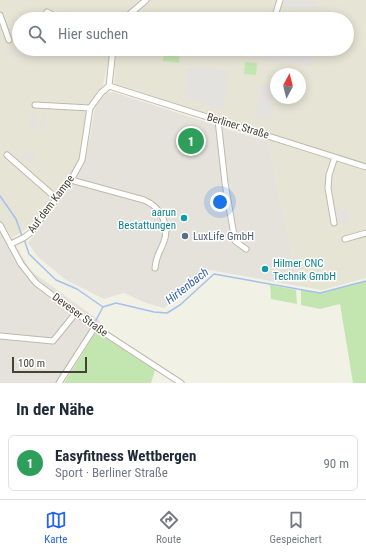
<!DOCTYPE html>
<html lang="de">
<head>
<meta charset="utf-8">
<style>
  :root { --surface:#fff; --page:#f6f6f7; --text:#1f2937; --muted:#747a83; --line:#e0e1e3; --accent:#2563eb }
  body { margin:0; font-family:"Roboto Condensed",sans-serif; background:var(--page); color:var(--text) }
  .compass { position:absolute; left:270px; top:68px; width:36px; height:36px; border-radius:50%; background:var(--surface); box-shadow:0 2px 10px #0003; rotate:7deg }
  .scale { position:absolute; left:12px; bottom:10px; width:75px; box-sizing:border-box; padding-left:4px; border:2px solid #454236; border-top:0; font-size:11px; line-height:14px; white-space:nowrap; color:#454236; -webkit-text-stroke:3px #fff; paint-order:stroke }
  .you { position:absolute; left:220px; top:202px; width:14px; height:14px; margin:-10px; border:3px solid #fff; border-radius:50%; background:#1a73e8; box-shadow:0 0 0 6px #1a73e833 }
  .badge { display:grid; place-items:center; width:26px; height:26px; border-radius:50%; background:var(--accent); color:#fff; font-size:13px; font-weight:700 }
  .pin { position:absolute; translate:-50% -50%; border:2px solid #fff; box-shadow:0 1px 4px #0006 }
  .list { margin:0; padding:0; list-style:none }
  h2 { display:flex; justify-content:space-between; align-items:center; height:52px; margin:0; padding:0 16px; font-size:17px }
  h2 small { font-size:13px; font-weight:400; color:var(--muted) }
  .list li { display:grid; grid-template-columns:26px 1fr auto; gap:12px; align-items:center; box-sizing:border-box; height:56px; margin:0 8px 8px; padding:0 8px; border:1px solid var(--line); border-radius:6px }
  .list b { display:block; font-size:15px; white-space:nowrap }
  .list p { margin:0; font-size:13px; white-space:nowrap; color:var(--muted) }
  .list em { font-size:13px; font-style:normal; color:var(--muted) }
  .icon { flex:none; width:22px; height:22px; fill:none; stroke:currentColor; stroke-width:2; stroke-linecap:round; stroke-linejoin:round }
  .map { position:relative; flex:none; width:366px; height:383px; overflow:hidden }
  .search { position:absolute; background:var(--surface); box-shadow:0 2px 10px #0003; left:12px; right:12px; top:12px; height:44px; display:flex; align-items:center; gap:10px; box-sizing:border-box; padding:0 14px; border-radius:22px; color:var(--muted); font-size:15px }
  .sheet { height:116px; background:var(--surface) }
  nav { display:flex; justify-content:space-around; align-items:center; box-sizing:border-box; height:56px; border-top:1px solid var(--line); background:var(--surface); font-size:11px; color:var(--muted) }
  nav a { display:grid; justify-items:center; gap:2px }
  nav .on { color:var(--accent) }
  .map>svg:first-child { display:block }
  .residential { fill:#e6e4d4; fill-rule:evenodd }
  .industrial { fill:#e5e2db }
  .green { fill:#c3e5b0 }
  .parking { fill:#e3e2de }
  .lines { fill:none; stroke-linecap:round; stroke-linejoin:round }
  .stream { stroke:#a4c1ed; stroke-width:1.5 }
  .minor-casing { stroke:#bdbaa9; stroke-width:7 }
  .minor { stroke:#fff; stroke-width:5 }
  .culture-dot { fill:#0f9aa8; stroke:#fff; stroke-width:1.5 }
  .service-dot { fill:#5c6f8a; stroke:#fff; stroke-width:1.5 }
  .labels { text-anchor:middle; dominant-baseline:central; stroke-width:3; stroke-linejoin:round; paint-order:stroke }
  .street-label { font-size:11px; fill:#454236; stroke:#fff }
  .culture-label { font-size:11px; fill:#0d838f; stroke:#fff; text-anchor:end }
  .service-label { font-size:11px; fill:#4e5e75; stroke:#fff; text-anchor:start }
  .water-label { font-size:12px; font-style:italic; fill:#3362ad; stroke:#fff }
</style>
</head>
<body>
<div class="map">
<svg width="366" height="383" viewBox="0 0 366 383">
  <rect width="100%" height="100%" fill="#f2f1e6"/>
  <path class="residential" d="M0,0H145L125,13L121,19H19V49H111L103,85L95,97L79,164L32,225L12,238L0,219Z
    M148,0H366V278L322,290L299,286L268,142L114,84L116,49H347V19H126ZM276,74H300V98H276Z"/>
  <path class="industrial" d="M113,92L268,142L299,286L209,270L164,308L146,303L124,293L104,299L66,280L38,257L28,243L67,192L86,156L96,103L107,93Z
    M43,114L47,115L43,131L39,130Z
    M0,219L31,271L100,321L55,383H0Z"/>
  <path class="green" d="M164,49L180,50L179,63L163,61Z
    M245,62L257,63L256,75L244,74Z
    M366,281V383H353L340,304L320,309L301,305V290L320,293Z
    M270,285L296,290L297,304L271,299Z
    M96,332L155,370L151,383H64Z"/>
  <path class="parking" d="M286,0H315L314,10L285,7Z
    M252,49H274V51L313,55L312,66L251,59Z
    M7,51L26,53V57L6,55Z
    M188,66L228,71L223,110L185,97Z
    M260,83L275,84L271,120L256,118Z
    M33,113L38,114L35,129L30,127Z
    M25,149L36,156L32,164L21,157Z
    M333,207L347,211L349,222L336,224Z"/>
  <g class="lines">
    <path class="stream" d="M0,196L16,219L22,236
      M24,239L29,254L56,280L77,289L103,307L116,303L154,312L167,313L180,305L214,274L320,293L366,281
      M95,322L103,307
      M88,334L91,328"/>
    <g class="minor-casing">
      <path id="minor" d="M47,12L60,19
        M0,15L9,40
        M124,19L146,0
        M274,19L280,0
        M109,86L366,167
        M35,105L90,108
        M218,120L225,183L235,241L246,249
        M7,155L56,198
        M71,180L144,200C161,207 171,226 163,244C159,254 156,256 155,268
        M334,223L328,188L329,175L335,157
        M0,225L21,264L36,283L95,327L181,383
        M345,239L366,233
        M11,244L25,237L30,233L71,180L82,160L90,108L101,93L109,86L113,49
        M0,336L53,341L75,314
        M59,383L95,327"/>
    </g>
    <use href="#minor" class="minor"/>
  </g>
  <g class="culture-dot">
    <circle cx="184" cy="218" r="4"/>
    <circle cx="265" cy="269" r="4"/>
  </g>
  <circle class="service-dot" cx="185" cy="236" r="4"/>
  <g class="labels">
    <g class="street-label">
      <text transform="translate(238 126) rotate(17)">Berliner Straße</text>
      <text transform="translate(51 204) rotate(-53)">Auf dem Kampe</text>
      <text transform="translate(80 315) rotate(36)">Deveser Straße</text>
    </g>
    <g class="culture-label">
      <text x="176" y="212">aarun<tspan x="176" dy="13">Bestattungen</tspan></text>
      <text x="273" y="263" text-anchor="start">Hilmer CNC<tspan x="273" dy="13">Technik GmbH</tspan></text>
    </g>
    <g class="service-label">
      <text x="193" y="236">LuxLife GmbH</text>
    </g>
    <g class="water-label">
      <text transform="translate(187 286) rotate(-38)">Hirtenbach</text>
    </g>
  </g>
</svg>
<svg class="compass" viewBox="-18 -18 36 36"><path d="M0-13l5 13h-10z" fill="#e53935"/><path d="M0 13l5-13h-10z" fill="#747a83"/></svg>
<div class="scale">100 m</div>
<div class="you"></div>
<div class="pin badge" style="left:191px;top:141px;background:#2e9e5b">1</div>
<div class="search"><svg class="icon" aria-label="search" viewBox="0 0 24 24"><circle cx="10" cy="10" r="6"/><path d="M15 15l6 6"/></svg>Hier suchen</div>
</div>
<section class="sheet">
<h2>In der Nähe<small></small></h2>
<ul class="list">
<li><span class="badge" style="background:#2e9e5b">1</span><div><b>Easyfitness Wettbergen</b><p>Sport · Berliner Straße</p></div><em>90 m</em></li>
</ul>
</section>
<nav>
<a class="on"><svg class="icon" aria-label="map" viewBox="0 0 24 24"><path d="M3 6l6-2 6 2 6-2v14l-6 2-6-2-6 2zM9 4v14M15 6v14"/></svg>Karte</a>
<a><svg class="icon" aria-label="directions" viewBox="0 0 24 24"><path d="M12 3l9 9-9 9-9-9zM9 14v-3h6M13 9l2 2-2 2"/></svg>Route</a>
<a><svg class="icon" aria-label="saved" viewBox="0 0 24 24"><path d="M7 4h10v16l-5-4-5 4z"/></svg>Gespeichert</a>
</nav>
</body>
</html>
